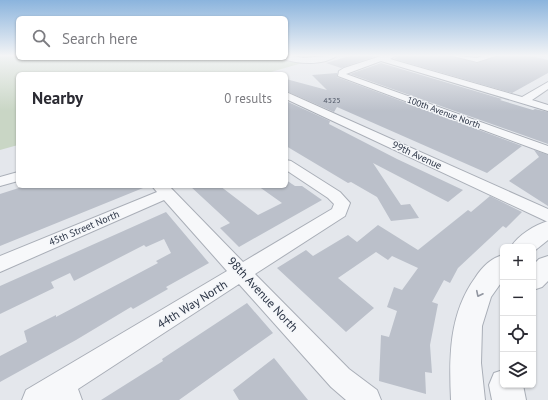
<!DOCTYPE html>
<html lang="en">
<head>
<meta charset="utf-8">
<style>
  :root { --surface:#fff; --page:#f7f7f7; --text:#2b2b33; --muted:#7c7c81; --line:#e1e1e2 }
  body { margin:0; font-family:"PT Sans",sans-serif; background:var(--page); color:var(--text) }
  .controls { position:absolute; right:12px; bottom:12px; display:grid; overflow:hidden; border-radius:6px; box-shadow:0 1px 3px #0004 }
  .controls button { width:36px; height:36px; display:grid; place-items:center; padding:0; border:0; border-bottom:1px solid var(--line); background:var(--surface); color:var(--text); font:20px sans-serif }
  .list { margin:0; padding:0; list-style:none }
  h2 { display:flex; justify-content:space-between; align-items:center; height:52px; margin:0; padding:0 16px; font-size:17px }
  h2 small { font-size:13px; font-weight:400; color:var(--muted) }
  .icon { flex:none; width:22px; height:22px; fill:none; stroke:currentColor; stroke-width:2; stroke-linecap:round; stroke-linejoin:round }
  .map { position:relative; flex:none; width:548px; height:400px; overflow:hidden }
  .search { position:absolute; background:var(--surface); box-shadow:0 1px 3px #0004; left:16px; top:16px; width:272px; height:44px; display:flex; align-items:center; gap:10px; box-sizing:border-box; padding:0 14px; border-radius:6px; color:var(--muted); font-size:15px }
  .panel { position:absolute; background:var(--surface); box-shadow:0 1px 3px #0004; left:16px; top:72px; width:272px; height:116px; border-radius:6px }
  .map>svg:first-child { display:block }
  .green { fill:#c9d6c5 }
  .building { fill:#bbc0ca }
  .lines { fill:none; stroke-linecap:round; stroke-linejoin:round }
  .minor-casing { stroke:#a9aeb7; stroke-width:2 }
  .tertiary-casing { stroke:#a9aeb7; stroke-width:2 }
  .minor { fill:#f7f8fa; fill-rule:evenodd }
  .tertiary { fill:#f7f8fa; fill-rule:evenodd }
  .oneway { stroke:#9196a0 }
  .labels { text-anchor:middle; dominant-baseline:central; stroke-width:3; stroke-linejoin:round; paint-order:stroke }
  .number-label { font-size:8px; fill:#4f5766 }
  .far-street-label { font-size:9px; fill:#2b3445; stroke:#f4f6f9 }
  .street-label { font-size:10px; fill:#2b3445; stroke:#f4f6f9 }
  .near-street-label { font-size:12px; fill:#2b3445; stroke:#f4f6f9 }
</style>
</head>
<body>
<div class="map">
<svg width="548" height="400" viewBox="0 0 548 400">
  <rect width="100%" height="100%" fill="#e4e7ec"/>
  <path class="green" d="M0,55H18V58H286V55H330L264,74H18V145L0,150Z"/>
  <path class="building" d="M353,55H379L341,68L326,63Z
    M398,55H448L477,63L500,55H527L548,60V73L512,93L394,59Z
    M381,63L502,99L500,100L533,110L535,109L548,112V144L350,74Z
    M337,73V77L522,146L487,173L337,107L334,112L286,91V79L327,90L312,75Z
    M286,101L330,121L329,124L397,159L463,190L448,202L373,163L401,205L410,204L419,218L391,221L377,197L351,182L348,183L286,146Z
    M534,150L548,155V206L509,181L539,157Z
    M286,180L295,186H302L322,200L239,247L220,228L230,223L190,186H220L258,215L282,203L258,186H286Z
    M25,186H148L0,246V194Z
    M490,196L522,212L506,228L503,226L458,268L450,283L444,280L432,302L438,304L430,345L432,373L425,372L426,394L379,381L381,335L389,337L397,311L387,307L394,287L402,290L418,268L392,256L388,260L376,252L338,278L374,308L346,332L277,268L306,250L313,256L348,235L357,242L378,225L418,250L468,210L471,212Z
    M166,212L209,263L166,287L168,289L133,309L131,307L76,340L0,382V356L27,342L24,331L56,315V317L158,263L156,261L171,253L164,239L146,247L144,245L74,281L70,273L51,282L54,288L0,314V286Z
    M247,303L273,333L179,400H101L163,361L162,359Z
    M274,358L308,400H239L233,390Z"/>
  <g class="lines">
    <g class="minor-casing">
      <path id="minor" d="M286,55L304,58L338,55C324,66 299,64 283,59L286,58Z
        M384,55H397L390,59L522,97L548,82V89L532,100L548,105V111L381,61L346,74L548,146V154L338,76L339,71L344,68Z
        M449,55L477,58L485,55H499L477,62Z
        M286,92L548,209V222L286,99Z
        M286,160L291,161L340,192L350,203L345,216L255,274L349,369L377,390L381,400H346L331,387L239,284L78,389L82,400H22L26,390L227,271L164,200L0,272V256L157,192L152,186H169L243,262L332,209L334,204L328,198L286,170Z
        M18,172V181L0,186V177Z"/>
    </g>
    <g class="tertiary-casing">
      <path id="tertiary" d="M548,221V240L533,252V247H511C518,235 535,225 548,221Z
        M503,255V280L491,297L482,326L481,363L485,400H451C449,357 449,314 475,278C482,267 491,258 503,255Z
        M548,256V281L542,287L533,290V265L539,259Z
        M503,370V385H523L526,400H492L489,385L494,373Z"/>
    </g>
    <use href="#minor" class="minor"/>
    <use href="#tertiary" class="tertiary"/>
  </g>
  <defs><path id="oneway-chevron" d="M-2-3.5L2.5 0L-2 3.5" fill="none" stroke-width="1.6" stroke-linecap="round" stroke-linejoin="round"/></defs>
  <use class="oneway" href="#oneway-chevron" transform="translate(479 294) rotate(116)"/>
  <linearGradient id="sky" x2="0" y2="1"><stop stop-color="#8bb4dd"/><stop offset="0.5" stop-color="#f3f4f6"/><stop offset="1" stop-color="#f3f4f6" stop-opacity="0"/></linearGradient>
  <rect width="548" height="111" fill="url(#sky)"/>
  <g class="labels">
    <g class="number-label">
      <text x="332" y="100">4525</text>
    </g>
    <g class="far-street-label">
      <text transform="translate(444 112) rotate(20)">100th Avenue North</text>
    </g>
    <g class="street-label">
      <text transform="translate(417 155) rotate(25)">99th Avenue</text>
      <text transform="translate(84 228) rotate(-23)">45th Street North</text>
    </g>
    <g class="near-street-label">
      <text transform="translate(263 294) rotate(47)">98th Avenue North</text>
      <text transform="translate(192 304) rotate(-32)">44th Way North</text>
    </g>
  </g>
</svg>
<div class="controls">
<button>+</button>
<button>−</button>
<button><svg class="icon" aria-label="locate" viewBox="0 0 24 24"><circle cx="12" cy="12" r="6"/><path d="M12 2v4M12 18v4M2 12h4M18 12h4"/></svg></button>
<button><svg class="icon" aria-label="layers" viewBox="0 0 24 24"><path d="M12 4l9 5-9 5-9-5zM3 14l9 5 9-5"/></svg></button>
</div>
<div class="search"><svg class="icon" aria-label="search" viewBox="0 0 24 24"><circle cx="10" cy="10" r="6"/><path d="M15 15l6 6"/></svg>Search here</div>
<section class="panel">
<h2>Nearby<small>0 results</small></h2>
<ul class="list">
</ul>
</section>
</div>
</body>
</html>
